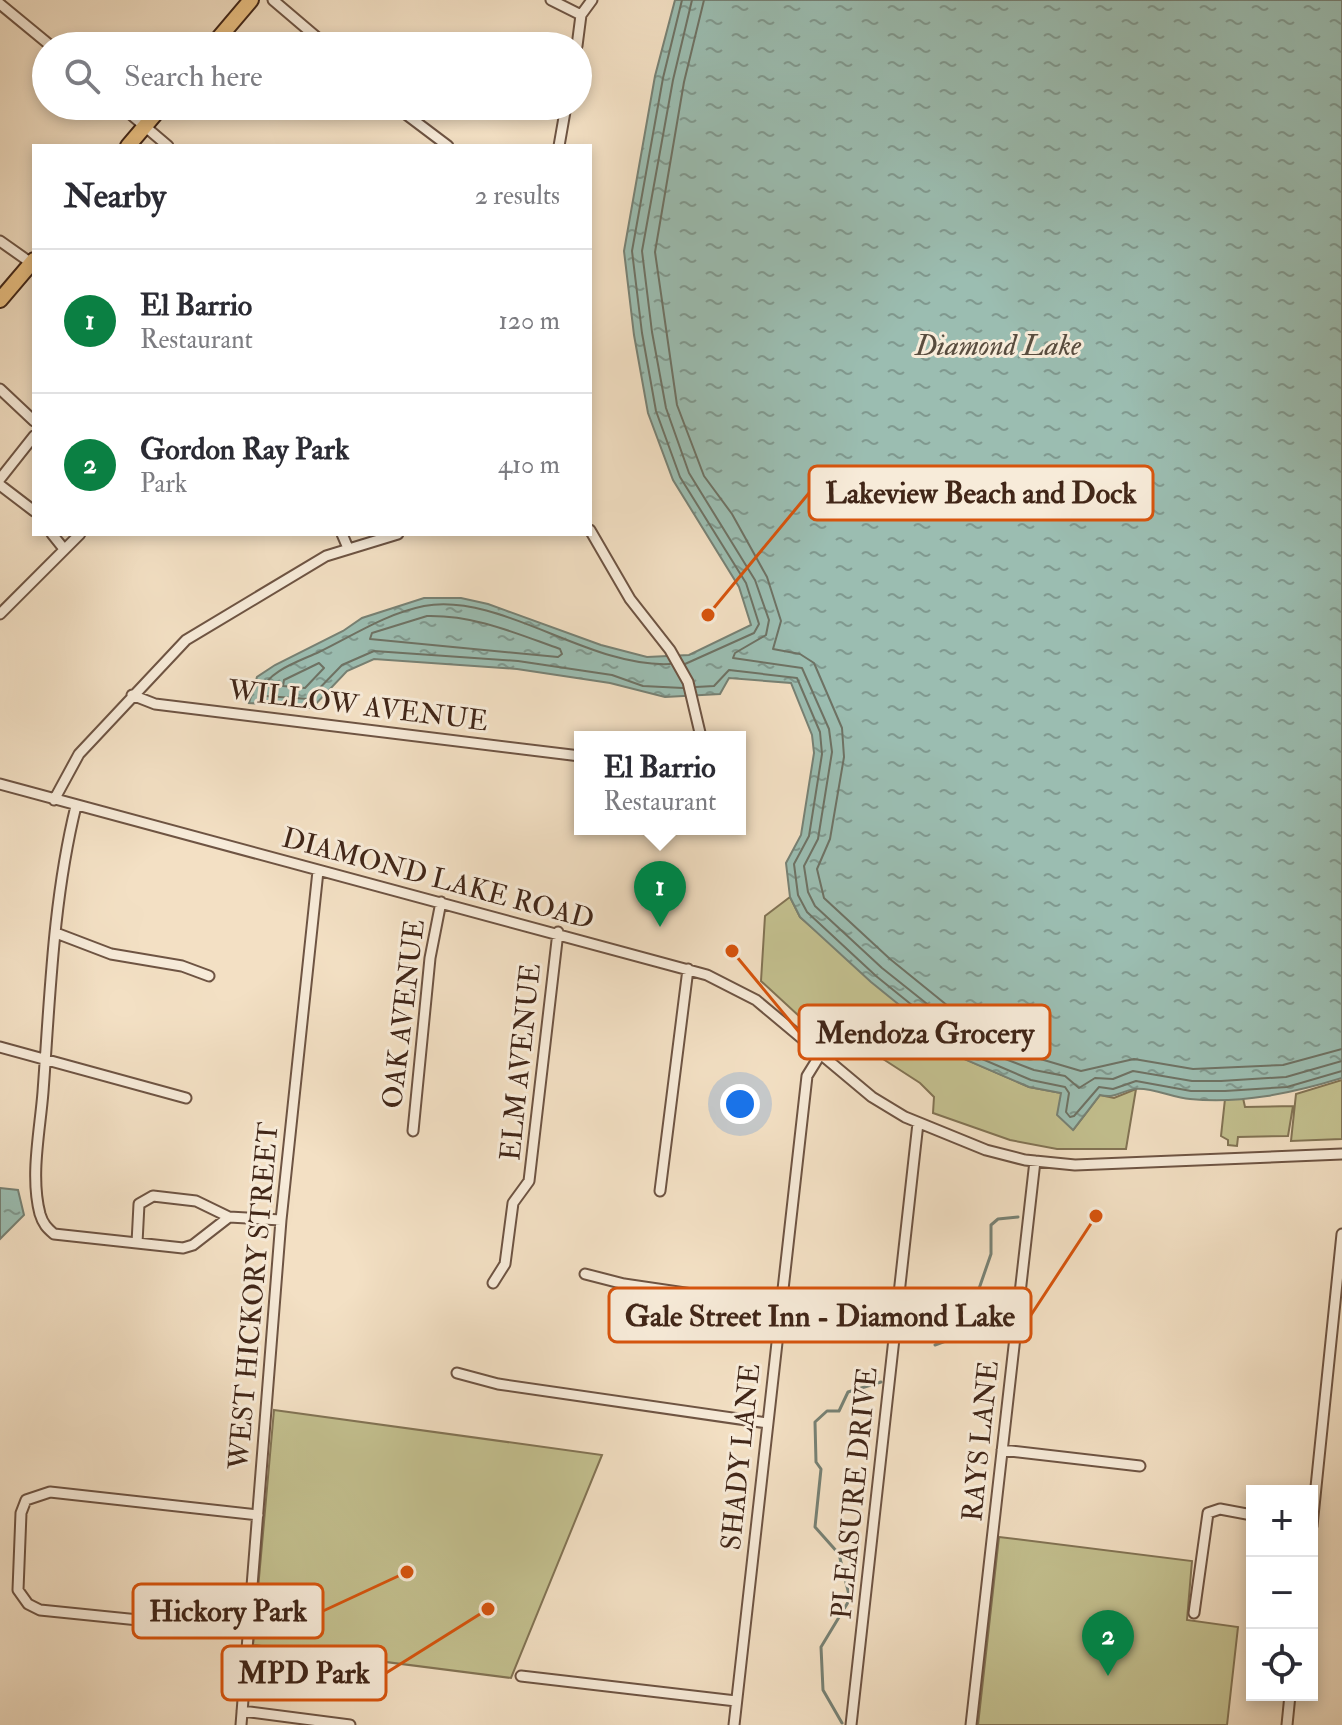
<!DOCTYPE html>
<html lang="en">
<head>
<meta charset="utf-8">
<style>
  :root { --surface:#fff; --page:#f2f2f3; --text:#2b2b33; --muted:#7c7c81; --line:#e1e1e2; --accent:#0b8043 }
  body { margin:0; font-family:"IM FELL Double Pica",serif; background:var(--page); color:var(--text) }
  .controls { position:absolute; right:24px; bottom:24px; display:grid; overflow:hidden; border-radius:0px; box-shadow:0 4px 12px #0003 }
  .controls button { width:72px; height:72px; display:grid; place-items:center; padding:0; border:0; border-bottom:2px solid var(--line); background:var(--surface); color:var(--text); font:40px sans-serif }
  .you { position:absolute; left:740px; top:1104px; width:28px; height:28px; margin:-20px; border:6px solid #fff; border-radius:50%; background:#1a73e8; box-shadow:0 0 0 12px #1a73e833 }
  .badge { display:grid; place-items:center; width:52px; height:52px; border-radius:50%; background:var(--accent); color:#fff; font-size:26px; font-weight:700 }
  .pin { position:absolute; translate:-50% -66px; filter:drop-shadow(0 2px 4px #0008) }
  .pin::after { content:''; position:absolute; top:42px; width:28px; height:24px; background:inherit; clip-path:polygon(0 0,100% 0,50% 100%) }
  .popup { position:absolute; left:574px; top:731px; width:172px; height:104px; box-sizing:border-box; display:grid; place-content:center; border-radius:0px; background:var(--surface); filter:drop-shadow(0 2px 6px #0005); font-size:26px; white-space:nowrap; color:var(--muted) }
  .popup b { font-size:30px; color:var(--text) }
  .popup::after { content:''; position:absolute; left:50%; top:100%; margin-left:-16px; border:16px solid transparent; border-top-color:var(--surface) }
  .list { margin:0; padding:0; list-style:none }
  h2 { display:flex; justify-content:space-between; align-items:center; height:104px; margin:0; padding:0 32px; font-size:34px }
  h2 small { font-size:26px; font-weight:400; color:var(--muted) }
  .list li { display:grid; grid-template-columns:52px 1fr auto; gap:24px; align-items:center; box-sizing:border-box; height:144px; padding:0 32px; border-top:2px solid var(--line) }
  .list b { display:block; font-size:30px; white-space:nowrap }
  .list p { margin:0; font-size:26px; white-space:nowrap; color:var(--muted) }
  .list em { font-size:26px; font-style:normal; color:var(--muted) }
  .icon { flex:none; width:44px; height:44px; fill:none; stroke:currentColor; stroke-width:2; stroke-linecap:round; stroke-linejoin:round }
  .map { position:relative; flex:none; width:1342px; height:1725px; overflow:hidden }
  .search { position:absolute; background:var(--surface); box-shadow:0 4px 12px #0003; left:32px; top:32px; width:560px; height:88px; display:flex; align-items:center; gap:20px; box-sizing:border-box; padding:0 28px; border-radius:44px; color:var(--muted); font-size:30px }
  .panel { position:absolute; background:var(--surface); box-shadow:0 4px 12px #0003; left:32px; top:144px; width:560px; height:392px; border-radius:0px }
  .map>svg:first-child { display:block }
  .green { fill:#c3c08f; stroke:#827354; stroke-width:2 }
  .water { fill:url(#water-ripples); stroke:#778174; stroke-width:2 }
  .lines { fill:none; stroke-linecap:round; stroke-linejoin:round }
  .shore { stroke:#6e7264; stroke-width:2 }
  .stream { stroke:#778174; stroke-width:3 }
  .street-casing { stroke:#6e5443; stroke-width:13 }
  .primary-casing { stroke:#412618; stroke-width:18 }
  .street { stroke:#f7ebd9; stroke-width:9 }
  .primary { stroke:#eac082; stroke-width:14 }
  .labels { text-anchor:middle; dominant-baseline:central; stroke-width:6; stroke-linejoin:round; paint-order:stroke }
  .street-label { font-size:28px; fill:#412618; stroke:#f7ebd9 }
  .water-label { font-size:30px; font-style:italic; fill:#584c3e; stroke:#f7ebd9 }
  .leader { fill:none; stroke:#d7540d; stroke-width:3 }
  .callout-dot { fill:#d7540d; stroke:#f7ebd9; stroke-width:3 }
  .callout { fill:#f7ebd9; stroke:#d7540d; stroke-width:3 }
  .callout-label { font-size:30px; text-anchor:middle; font-weight:bold; fill:#412618 }
</style>
</head>
<body>
<div class="map">
<svg width="1342" height="1725" viewBox="0 0 1342 1725">
  <defs>
    <pattern id="water-ripples" width="26" height="14" patternUnits="userSpaceOnUse" patternTransform="scale(2)"><rect width="26" height="14" fill="#9bbdb1"/><path d="M2 4q2-2 4 0t4 0M15 11q2-2 4 0t4 0" fill="none" stroke="#80998f"/></pattern>
  </defs>
  <rect width="100%" height="100%" fill="#f3e0c4"/>
  <filter id="stains"><feTurbulence type="fractalNoise" baseFrequency=".0025" numOctaves="4"/><feColorMatrix values="0 0 0 0 .2 0 0 0 0 .09 0 0 0 0 .02 0 0 0 .5 -.17"/></filter>
  <radialGradient id="worn" r=".72"><stop offset=".6" stop-color="#630" stop-opacity="0"/><stop offset="1" stop-color="#630" stop-opacity=".3"/></radialGradient>
  <path class="green" d="M790,897L800,917L945,1042L942,1049L1029,1087L1061,1093L1074,1129L1100,1095L1114,1098L1136,1089L1126,1149H1057L1010,1140L933,1113L934,1097L920,1083L866,1048L838,1052L761,981L765,916Z
    M1342,1080V1139L1291,1141L1296,1094Z
    M1243,1098L1245,1107L1293,1106L1288,1136L1238,1137L1237,1146L1228,1145V1140L1221,1136L1225,1099Z
    M274,1410L602,1455L511,1678L253,1645Z
    M999,1537L1192,1561L1187,1620L1238,1627L1227,1725H978Z"/>
  <path class="water" d="M675,0H1342V1078C1293,1093 1242,1104 1190,1099C1173,1098 1152,1087 1135,1089C1120,1091 1116,1099 1100,1095L1073,1130L1057,1115L1061,1093L1029,1087L941,1049L945,1042L871,982L800,917L790,897L786,863L801,835L814,753L812,735L791,683L729,678L720,694L665,697L610,683L517,669L374,659L347,671L312,708L249,703L257,677L275,665L343,631L362,618L424,598H461L488,604L601,645L647,657L689,655L751,625L739,587L673,480L648,413L634,335L624,251L655,76Z
    M0,1188L18,1190L24,1215L0,1239Z"/>
  <g class="lines">
    <path class="shore" d="M682,0L663,78L632,251L642,333L656,411L680,477L746,583L759,624L754,633L685,664
      M692,0L673,80L642,251L652,332L666,408L689,473L755,580L769,620L766,635L735,653L733,658L802,668L829,729L832,752L818,839L804,866L808,892L815,906L882,968L956,1027L963,1040L987,1052L1034,1070L1065,1076L1079,1088L1095,1078L1113,1079L1133,1071L1192,1081H1221L1286,1077L1342,1061
      M704,0L684,82L655,252L677,405L704,476L732,514L767,577L781,621L773,649L800,654L814,663L842,728L844,757L830,839L817,869L824,898L890,959L964,1019L974,1032L1037,1058L1081,1071L1134,1059L1193,1069L1283,1065L1342,1049
      M427,616C475,615 515,633 560,649L562,654L558,657L370,639L372,633Z
      M319,663L324,668L305,688L283,686L284,680Z
      M670,664C588,668 501,592 424,606C385,614 354,635 319,652C300,661 267,671 261,692L265,696L309,699L342,665L374,651L518,661L612,675L643,686L683,688
      M696,687L714,686L729,670L797,678L820,732L822,754L809,836L794,864L798,895L807,912L876,976L949,1035L954,1047L1031,1080L1065,1087L1069,1093L1066,1112L1070,1117L1074,1116L1099,1087L1113,1089L1136,1081L1191,1091H1225L1287,1087L1342,1071"/>
    <path class="stream" d="M935,1345L959,1336L965,1329L991,1254V1225L998,1219L1018,1217
      M842,1723L823,1690L821,1647L850,1599L839,1554L815,1527L821,1469L816,1462L815,1422L827,1411H839L848,1392L881,1382"/>
    <g class="street-casing">
      <path id="street" d="M273,0L327,46
        M551,0L581,15
        M0,4L51,46
        M577,46L581,15L592,0
        M121,106L168,146
        M395,106L448,146
        M559,146L566,106
        M0,241L34,265
        M0,389L34,421
        M0,479L34,436
        M0,485L34,511
        M590,530L630,599L670,650L688,682L701,737
        M52,534L64,549
        M342,534L348,548
        M0,614L80,534
        M132,695L155,704L580,756
        M0,784L707,975L756,1000L872,1097L905,1117L986,1150L1025,1160L1075,1165L1342,1154
        M54,800L79,754L186,640L326,556L398,534
        M76,806C53,899 50,997 43,1092C40,1131 30,1176 40,1214C43,1224 47,1228 54,1234L183,1248L193,1245L229,1217
        M56,933L111,954L182,966L209,976
        M0,1047L186,1098
        M413,1131L430,958L441,902
        M660,1191L688,969
        M137,1243L139,1204L153,1196L196,1201L229,1217L281,1220
        M585,1274L624,1284L780,1307
        M493,1283L505,1264L513,1203L529,1181L558,932
        M457,1373L498,1384L767,1423
        M1002,1450L1140,1466
        M1312,1526L1342,1234
        M1194,1613L1208,1513L1220,1509L1252,1515
        M247,1631L40,1610L28,1604L18,1590L21,1513L26,1500L50,1492L258,1515
        M521,1676L736,1701
        M242,1711L350,1725
        M241,1725L281,1220L318,871
        M734,1725L807,1076L820,1055
        M851,1725L918,1123
        M971,1725L1035,1161
        M1287,1725L1290,1695"/>
    </g>
    <g class="primary-casing">
      <path id="primary" d="M212,46L251,0
        M128,146L162,106
        M0,300L34,260"/>
    </g>
    <use href="#street" class="street"/>
    <use href="#primary" class="primary"/>
  </g>
  <g class="labels">
    <g class="street-label">
      <text transform="translate(358 706) rotate(7)">WILLOW AVENUE</text>
      <text transform="translate(438 879) rotate(15)">DIAMOND LAKE ROAD</text>
      <text transform="translate(404 1014) rotate(-83)">OAK AVENUE</text>
      <text transform="translate(521 1062) rotate(-84)">ELM AVENUE</text>
      <text transform="translate(254 1296) rotate(-85)">WEST HICKORY STREET</text>
      <text transform="translate(981 1441) rotate(-84)">RAYS LANE</text>
      <text transform="translate(741 1457) rotate(-84)">SHADY LANE</text>
      <text transform="translate(855 1493) rotate(-84)">PLEASURE DRIVE</text>
    </g>
    <g class="water-label">
      <text x="998" y="345">Diamond Lake</text>
    </g>
  </g>
  <path class="leader" d="M708 615L809 493M732 951L799 1032M1096 1216L1031 1315M407 1572L323 1611M488 1609L386 1673"/>
  <g class="callout-dot">
    <circle cx="708" cy="615" r="8"/>
    <circle cx="732" cy="951" r="8"/>
    <circle cx="1096" cy="1216" r="8"/>
    <circle cx="407" cy="1572" r="8"/>
    <circle cx="488" cy="1609" r="8"/>
  </g>
  <g class="callout">
    <rect x="809" y="466" width="344" height="54" rx="8"/>
    <rect x="799" y="1005" width="251" height="54" rx="8"/>
    <rect x="609" y="1288" width="422" height="54" rx="8"/>
    <rect x="133" y="1584" width="190" height="54" rx="8"/>
    <rect x="222" y="1646" width="164" height="54" rx="8"/>
  </g>
  <g class="callout-label">
    <text x="981" y="503">Lakeview Beach and Dock</text>
    <text x="925" y="1043">Mendoza Grocery</text>
    <text x="820" y="1326">Gale Street Inn - Diamond Lake</text>
    <text x="228" y="1621">Hickory Park</text>
    <text x="304" y="1683">MPD Park</text>
  </g>
  <rect width="100%" height="100%" filter="url(#stains)"/>
  <rect width="100%" height="100%" fill="url(#worn)"/>
</svg>
<div class="controls">
<button>+</button>
<button>−</button>
<button><svg class="icon" aria-label="locate" viewBox="0 0 24 24"><circle cx="12" cy="12" r="6"/><path d="M12 2v4M12 18v4M2 12h4M18 12h4"/></svg></button>
</div>
<div class="you"></div>
<div class="pin badge" style="left:660px;top:927px">1</div>
<div class="popup"><b>El Barrio</b>Restaurant</div>
<div class="pin badge" style="left:1108px;top:1676px">2</div>
<div class="search"><svg class="icon" aria-label="search" viewBox="0 0 24 24"><circle cx="10" cy="10" r="6"/><path d="M15 15l6 6"/></svg>Search here</div>
<section class="panel">
<h2>Nearby<small>2 results</small></h2>
<ul class="list">
<li><span class="badge">1</span><div><b>El Barrio</b><p>Restaurant</p></div><em>120 m</em></li>
<li><span class="badge">2</span><div><b>Gordon Ray Park</b><p>Park</p></div><em>410 m</em></li>
</ul>
</section>
</div>
</body>
</html>
